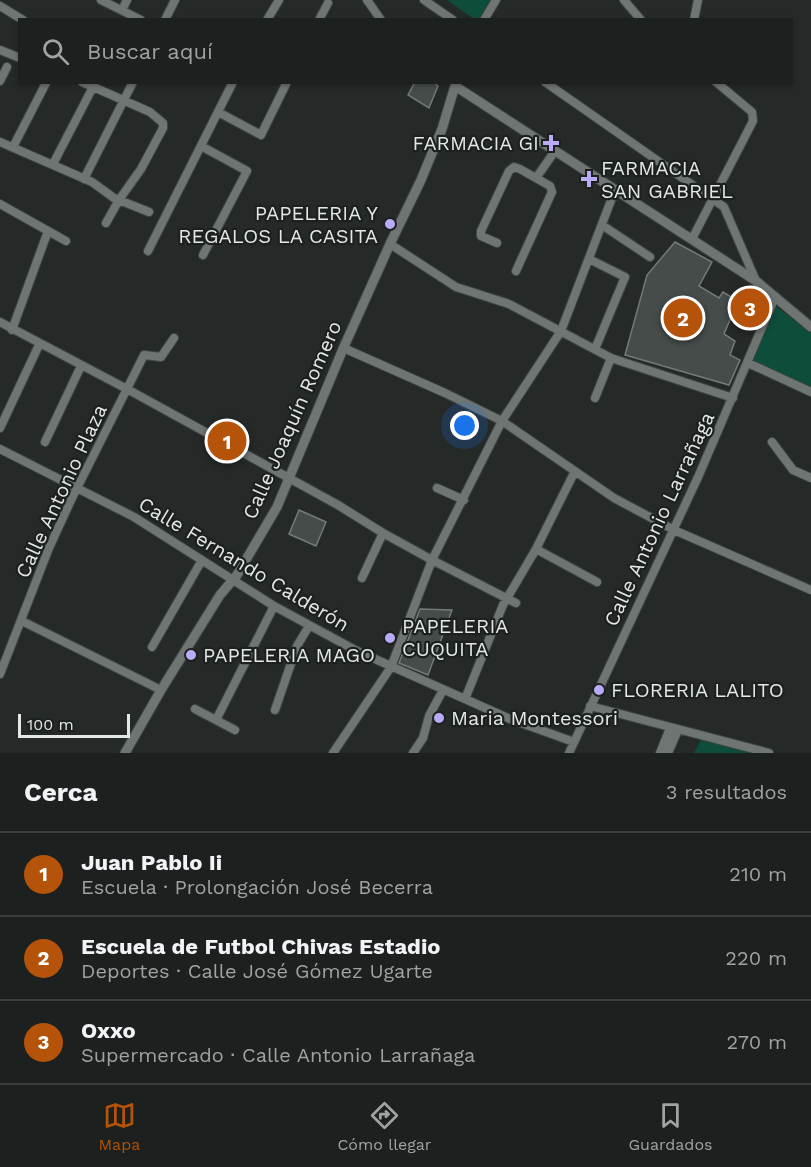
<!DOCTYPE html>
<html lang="es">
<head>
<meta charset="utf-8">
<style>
  :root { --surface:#1c201e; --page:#252827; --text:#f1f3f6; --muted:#a0a3a4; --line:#3a3e3c; --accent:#b45309 }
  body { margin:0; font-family:"Work Sans",sans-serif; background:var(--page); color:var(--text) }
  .scale { position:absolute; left:18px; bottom:15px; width:112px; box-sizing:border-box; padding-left:6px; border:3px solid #e3e7e5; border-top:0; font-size:16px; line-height:21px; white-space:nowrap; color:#e3e7e5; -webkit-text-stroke:4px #1c211f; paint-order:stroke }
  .you { position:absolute; left:465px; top:426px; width:21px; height:21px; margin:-15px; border:4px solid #fff; border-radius:50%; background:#1a73e8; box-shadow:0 0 0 9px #1a73e833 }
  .badge { display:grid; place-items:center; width:39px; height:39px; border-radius:50%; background:var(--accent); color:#fff; font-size:20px; font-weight:700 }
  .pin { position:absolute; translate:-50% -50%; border:3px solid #fff; box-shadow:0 2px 6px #0006 }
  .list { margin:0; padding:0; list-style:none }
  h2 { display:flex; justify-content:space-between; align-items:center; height:78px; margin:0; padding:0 24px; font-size:26px }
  h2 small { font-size:20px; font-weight:400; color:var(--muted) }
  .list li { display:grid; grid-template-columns:39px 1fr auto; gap:18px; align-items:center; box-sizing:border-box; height:84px; padding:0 24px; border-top:2px solid var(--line) }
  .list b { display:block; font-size:22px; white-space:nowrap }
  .list p { margin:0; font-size:20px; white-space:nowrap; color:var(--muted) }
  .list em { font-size:20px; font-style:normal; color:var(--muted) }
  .icon { flex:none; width:33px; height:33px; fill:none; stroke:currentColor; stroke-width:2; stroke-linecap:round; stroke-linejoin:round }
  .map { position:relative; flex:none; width:811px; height:753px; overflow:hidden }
  .search { position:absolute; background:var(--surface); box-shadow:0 2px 4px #0004; left:18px; right:18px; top:18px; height:66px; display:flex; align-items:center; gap:15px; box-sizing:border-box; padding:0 21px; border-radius:0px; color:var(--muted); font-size:22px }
  .sheet { height:330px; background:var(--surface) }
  nav { display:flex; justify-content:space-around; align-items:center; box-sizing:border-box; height:84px; border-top:2px solid var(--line); background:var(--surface); font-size:16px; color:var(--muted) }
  nav a { display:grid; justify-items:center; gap:3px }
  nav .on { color:var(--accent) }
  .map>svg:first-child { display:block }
  .green { fill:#0e4c3c }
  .building { fill:#464c4a; stroke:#747a78; stroke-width:1.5 }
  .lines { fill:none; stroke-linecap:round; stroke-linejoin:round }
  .minor-casing { stroke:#414644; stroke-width:10 }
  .tertiary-casing { stroke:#414644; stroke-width:11 }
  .minor { stroke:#6f7572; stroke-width:8 }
  .tertiary { stroke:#6f7572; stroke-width:9 }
  .poi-dot { fill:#b9abf7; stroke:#1c211f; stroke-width:2 }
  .labels { text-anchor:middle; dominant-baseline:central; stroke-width:4.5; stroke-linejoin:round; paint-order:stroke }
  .poi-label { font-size:20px; fill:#e3e7e5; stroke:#1c211f; text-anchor:start }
  .street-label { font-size:20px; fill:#e3e7e5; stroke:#1c211f }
</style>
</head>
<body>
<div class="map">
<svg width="811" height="753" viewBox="0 0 811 753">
  <rect width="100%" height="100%" fill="#252a28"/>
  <path class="green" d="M447,0H494L482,20L474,19Z
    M774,305L811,333V388L752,361Z
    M701,740L752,753H694Z"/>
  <path class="building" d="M415,82H433L438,86L429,108L408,95Z
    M675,242L712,262L699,286L719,298L723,292L738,301L724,334L735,341L730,355L740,360L729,385L625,355L647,275Z
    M299,510L326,522L316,546L289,534Z
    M420,609L452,610L428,675L399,663Z"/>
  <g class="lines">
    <g class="minor-casing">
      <path id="minor" d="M101,0L141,20
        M367,0L381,20
        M424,0L453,20
        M624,0L641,20
        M0,6L23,20
        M122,10L127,0
        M165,20L175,0
        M267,20L279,0
        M319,20L328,3
        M484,20L496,0
        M694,20L698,0
        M0,50L20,58
        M0,81L7,67
        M82,82L150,112L163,123V128L141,169L119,200L106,223
        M545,82L724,207L756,281
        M218,112L261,135L287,82
        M0,142L92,182L114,198L149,212
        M201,146L247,171L203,255
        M13,147L46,83
        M53,164L93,87
        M536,178L555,151
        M84,179L133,82
        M0,204L66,241
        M602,225L650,257
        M692,239L753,121L752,112L716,82
        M497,243L481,236V231L509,171L514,167L520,169L550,186L552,192L516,271
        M390,244L456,287L509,304L611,358L733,398
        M148,251L233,82
        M589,259L625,277L595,349
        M0,322L127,389L338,505L383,533L432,560L516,603
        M12,330L48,231
        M343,349L348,350L445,393L502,421L614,498L674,530L811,590
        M748,363L811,392
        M595,398L611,358
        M0,428L39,345
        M45,442L81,366
        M772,442L793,470L811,478
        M0,449L134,517L274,606L357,651L510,719L574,742
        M437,488L464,500
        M536,549L597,582
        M362,578L383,533
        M22,621L161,690
        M152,647L202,560
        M0,674L49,548L72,498L144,355L161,357L174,338
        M465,699L503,605L536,549L575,471
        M590,706L769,753
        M195,709L235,730
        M275,710L297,646L309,626
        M216,720L274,606
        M333,753L391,667L432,560L502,421L561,331L615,190
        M413,753L423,738L429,716L443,690
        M569,753L699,475L775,297
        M660,753L670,728
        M668,753L678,730"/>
    </g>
    <g class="tertiary-casing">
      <path id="tertiary" d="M125,753L161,690L220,595L237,575L277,507L343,349L390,244L421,180L442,129L455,86L756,281L811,327"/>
    </g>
    <use href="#minor" class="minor"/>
    <use href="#tertiary" class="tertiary"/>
  </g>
  <g class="poi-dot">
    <path d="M548 134h6v6h6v6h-6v6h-6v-6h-6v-6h6z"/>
    <path d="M586 170h6v6h6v6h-6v6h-6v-6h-6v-6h6z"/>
    <circle cx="390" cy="224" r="6"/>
    <circle cx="390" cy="638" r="6"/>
    <circle cx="191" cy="655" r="6"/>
    <circle cx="599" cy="690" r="6"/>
    <circle cx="439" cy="718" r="6"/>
  </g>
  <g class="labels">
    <g class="poi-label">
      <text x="539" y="143" text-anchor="end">FARMACIA GI</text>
      <text x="601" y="168">FARMACIA<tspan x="601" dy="23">SAN GABRIEL</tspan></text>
      <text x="378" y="213" text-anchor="end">PAPELERIA Y<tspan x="378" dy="23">REGALOS LA CASITA</tspan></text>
      <text x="402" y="626">PAPELERIA<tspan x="402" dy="23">CUQUITA</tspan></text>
      <text x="203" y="655">PAPELERIA MAGO</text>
      <text x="611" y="690">FLORERIA LALITO</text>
      <text x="451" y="718">Maria Montessori</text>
    </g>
    <g class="street-label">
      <text transform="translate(292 420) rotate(-66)">Calle Joaquín Romero</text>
      <text transform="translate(61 491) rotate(-65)">Calle Antonio Plaza</text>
      <text transform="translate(659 519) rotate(-65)">Calle Antonio Larrañaga</text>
      <text transform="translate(244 564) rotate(31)">Calle Fernando Calderón</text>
    </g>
  </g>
</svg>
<div class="scale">100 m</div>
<div class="you"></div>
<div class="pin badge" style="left:227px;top:441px">1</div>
<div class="pin badge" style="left:683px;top:318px">2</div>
<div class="pin badge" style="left:750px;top:308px">3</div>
<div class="search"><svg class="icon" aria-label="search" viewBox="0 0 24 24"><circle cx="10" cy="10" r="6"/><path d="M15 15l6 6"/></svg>Buscar aquí</div>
</div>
<section class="sheet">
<h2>Cerca<small>3 resultados</small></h2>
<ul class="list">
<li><span class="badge">1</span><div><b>Juan Pablo Ii</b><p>Escuela · Prolongación José Becerra</p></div><em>210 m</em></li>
<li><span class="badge">2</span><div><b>Escuela de Futbol Chivas Estadio</b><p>Deportes · Calle José Gómez Ugarte</p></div><em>220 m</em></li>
<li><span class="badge">3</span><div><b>Oxxo</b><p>Supermercado · Calle Antonio Larrañaga</p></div><em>270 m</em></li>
</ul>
</section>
<nav>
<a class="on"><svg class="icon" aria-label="map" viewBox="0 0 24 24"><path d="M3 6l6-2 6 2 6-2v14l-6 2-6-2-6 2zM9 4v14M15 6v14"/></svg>Mapa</a>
<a><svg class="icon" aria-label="directions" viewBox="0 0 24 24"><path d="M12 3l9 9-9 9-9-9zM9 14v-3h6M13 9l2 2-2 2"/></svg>Cómo llegar</a>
<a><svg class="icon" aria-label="saved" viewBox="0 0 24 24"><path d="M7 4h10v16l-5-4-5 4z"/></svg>Guardados</a>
</nav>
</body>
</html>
